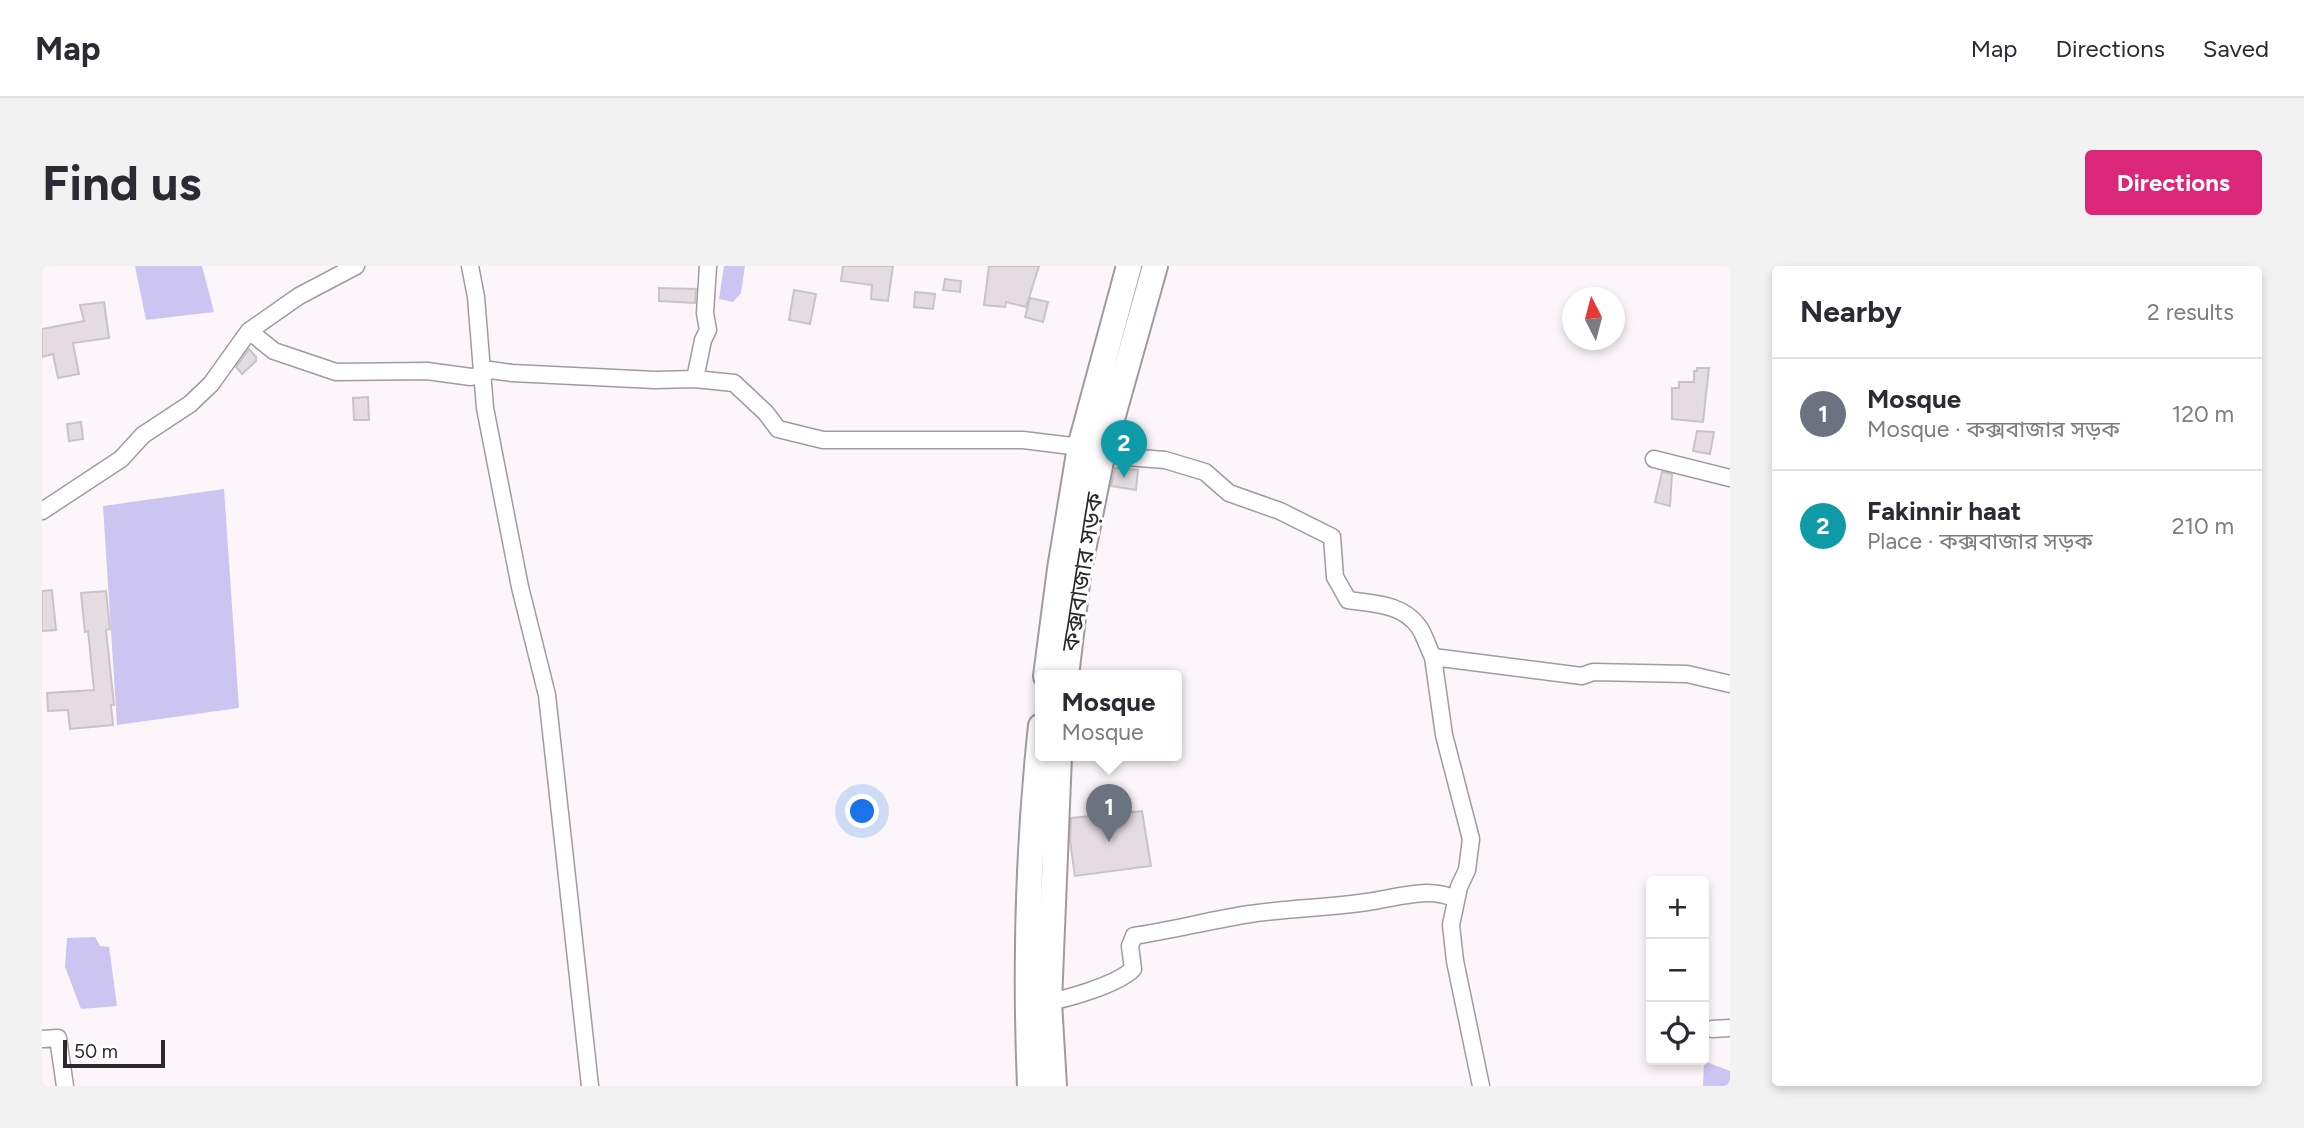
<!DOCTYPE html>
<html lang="en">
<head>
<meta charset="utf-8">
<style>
  :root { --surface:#fff; --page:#f2f2f3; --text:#2b2b33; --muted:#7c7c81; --line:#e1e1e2; --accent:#db2777 }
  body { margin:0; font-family:Figtree,"Noto Sans Bengali",sans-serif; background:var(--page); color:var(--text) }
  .controls { position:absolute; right:21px; bottom:21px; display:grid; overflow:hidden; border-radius:7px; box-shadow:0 4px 10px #0003 }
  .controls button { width:63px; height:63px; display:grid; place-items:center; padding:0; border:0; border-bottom:2px solid var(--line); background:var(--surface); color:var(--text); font:35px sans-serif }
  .compass { position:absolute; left:1520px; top:21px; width:63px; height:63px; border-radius:50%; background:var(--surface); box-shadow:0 4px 10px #0003; rotate:354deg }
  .scale { position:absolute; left:21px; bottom:18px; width:102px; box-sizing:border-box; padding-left:7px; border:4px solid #2a282a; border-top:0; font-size:19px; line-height:24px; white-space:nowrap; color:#2a282a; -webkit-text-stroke:5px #fff; paint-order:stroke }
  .you { position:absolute; left:821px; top:546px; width:24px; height:24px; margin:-18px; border:5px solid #fff; border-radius:50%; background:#1a73e8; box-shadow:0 0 0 10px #1a73e833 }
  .badge { display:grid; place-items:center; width:46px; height:46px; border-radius:50%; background:var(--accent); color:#fff; font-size:23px; font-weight:700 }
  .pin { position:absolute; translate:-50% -58px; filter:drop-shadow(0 2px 4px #0008) }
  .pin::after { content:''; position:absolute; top:37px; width:24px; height:21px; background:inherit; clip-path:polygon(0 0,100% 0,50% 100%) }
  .popup { position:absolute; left:993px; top:404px; width:147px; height:91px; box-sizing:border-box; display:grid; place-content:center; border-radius:7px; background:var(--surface); filter:drop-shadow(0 2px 5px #0005); font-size:23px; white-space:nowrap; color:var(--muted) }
  .popup b { font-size:26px; color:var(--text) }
  .popup::after { content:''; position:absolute; left:50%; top:100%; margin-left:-14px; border:14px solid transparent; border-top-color:var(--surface) }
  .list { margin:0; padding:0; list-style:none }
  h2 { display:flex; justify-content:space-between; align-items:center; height:91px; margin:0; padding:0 28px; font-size:30px }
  h2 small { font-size:23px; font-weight:400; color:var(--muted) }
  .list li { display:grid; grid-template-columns:46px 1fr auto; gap:21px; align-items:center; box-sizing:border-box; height:112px; padding:0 28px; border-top:2px solid var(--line) }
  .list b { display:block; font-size:26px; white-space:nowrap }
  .list p { margin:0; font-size:23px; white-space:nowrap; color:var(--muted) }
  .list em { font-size:23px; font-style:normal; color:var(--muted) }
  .icon { flex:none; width:38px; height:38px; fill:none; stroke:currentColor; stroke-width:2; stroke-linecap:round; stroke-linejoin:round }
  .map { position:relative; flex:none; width:1688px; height:820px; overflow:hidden; border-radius:7px }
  header { display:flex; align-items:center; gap:42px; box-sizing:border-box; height:98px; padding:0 35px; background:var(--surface); border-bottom:2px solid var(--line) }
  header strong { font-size:33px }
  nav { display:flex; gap:38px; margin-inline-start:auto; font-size:24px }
  .intro { display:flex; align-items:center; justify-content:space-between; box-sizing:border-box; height:168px; padding:0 42px }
  h1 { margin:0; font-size:49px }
  .button { padding:18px 32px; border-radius:7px; background:var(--accent); color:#fff; font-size:24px; font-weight:700 }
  main { display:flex; gap:42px; padding:0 42px }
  aside { flex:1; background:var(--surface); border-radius:7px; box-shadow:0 4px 10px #0003 }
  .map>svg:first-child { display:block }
  .water { fill:#ccc5f1 }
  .building { fill:#e4dce0; stroke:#cac3c6; stroke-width:2 }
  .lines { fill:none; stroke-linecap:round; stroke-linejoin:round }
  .minor-casing { stroke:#a09ba0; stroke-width:19 }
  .trunk-casing { stroke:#a09ba0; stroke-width:28 }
  .minor { stroke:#fff; stroke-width:16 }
  .trunk { stroke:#fff; stroke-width:24 }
  .labels { text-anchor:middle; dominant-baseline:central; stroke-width:6; stroke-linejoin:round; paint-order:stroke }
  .street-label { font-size:24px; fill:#2a282a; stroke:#fff }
</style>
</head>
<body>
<header>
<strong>Map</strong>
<nav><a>Map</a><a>Directions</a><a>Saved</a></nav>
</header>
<div class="intro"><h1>Find us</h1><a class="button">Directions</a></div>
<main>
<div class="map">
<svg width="1688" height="820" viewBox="0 0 1688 820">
  <rect width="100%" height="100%" fill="#fcf6fb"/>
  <path class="water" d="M93,0H160L172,46L104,54Z
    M682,0H703L699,27L691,36L677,33Z
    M182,223L197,442L75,459L61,240Z
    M53,671L58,680L67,681L75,740L39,743L23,701L25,672Z
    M1662,795L1688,805V820H1661Z"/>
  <path class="building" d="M801,0H851L846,35L829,33L830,19L799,15Z
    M947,0H997L984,41L964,36L963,41L942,39Z
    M903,13L919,15L918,26L901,24Z
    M617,22L654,23L653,37L617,35Z
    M752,24L774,28L768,58L747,54Z
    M873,26L893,28L891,43L872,41Z
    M988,32L1006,36L1001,56L983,51Z
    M62,36L67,72L31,77L37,108L16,112L11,88L0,91V63L42,55L38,39Z
    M207,83L214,91V95L200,108L194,101Z
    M1655,102H1667L1661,156L1630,153V122H1637V116H1652V105H1655Z
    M326,131L327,154H312L311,132Z
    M39,156L41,173L27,175L25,158Z
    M1655,165L1672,166L1668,188L1651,185Z
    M1073,202L1096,204L1094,224L1069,220Z
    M1620,206L1630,208L1628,240L1613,236Z
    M10,324L14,364L0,365V325Z
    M64,325L68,363L64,364L72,439H69L71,459L28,463L26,444L6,445L5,427L52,424L46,365L43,366L39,327Z
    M1100,545L1109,600L1033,610L1028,575L1029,552Z"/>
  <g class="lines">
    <g class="minor-casing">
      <path id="minor" d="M428,0L434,31L443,142L478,321L505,429L548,820
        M207,65L232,85L294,106L385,105L429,111L440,109L448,104L470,107L613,114L653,113L692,117L724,147L736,163L781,174H981L1038,181
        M653,113L661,74L666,64L663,47L666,0
        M1061,185L1084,191L1123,194L1163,206L1187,227L1238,245L1290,271L1293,311L1306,334C1331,338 1360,337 1377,361C1383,370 1386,382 1391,391L1540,410L1551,406L1645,408L1688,418
        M1612,193L1688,212
        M0,245L79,193L101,169L148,138L169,118L207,65L257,30L314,0
        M1391,391L1402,469L1429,573L1425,604L1417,621L1409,659L1413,695L1439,820
        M1000,736C1022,735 1076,718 1091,703L1088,680L1092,670C1131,664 1169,654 1208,648C1247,642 1286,642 1325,636C1355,632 1385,620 1414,633
        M1670,763L1688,762
        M0,773L16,772L23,820"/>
    </g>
    <g class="trunk-casing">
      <path id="trunk" d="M1004,410L1018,303L1038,181L1087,0
        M1024,410L1036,309L1061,185L1113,0
        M988,820C983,700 986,580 999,460
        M1012,820L1007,736L1017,490"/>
    </g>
    <use href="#minor" class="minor"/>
    <use href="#trunk" class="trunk"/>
  </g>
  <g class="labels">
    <g class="street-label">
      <text transform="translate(1040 306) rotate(-81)">কক্সবাজার সড়ক</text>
    </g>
  </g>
</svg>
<div class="controls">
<button>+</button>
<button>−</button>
<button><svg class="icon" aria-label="locate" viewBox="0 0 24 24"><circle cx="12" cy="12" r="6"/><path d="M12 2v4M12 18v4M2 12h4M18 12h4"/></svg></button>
</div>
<svg class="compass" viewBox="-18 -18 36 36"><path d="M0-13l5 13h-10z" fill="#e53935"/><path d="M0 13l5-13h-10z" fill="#7c7c81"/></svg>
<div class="scale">50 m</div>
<div class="you"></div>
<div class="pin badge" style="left:1067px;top:576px;background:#6b7280">1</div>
<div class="popup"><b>Mosque</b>Mosque</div>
<div class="pin badge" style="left:1082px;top:212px;background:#0f9aa8">2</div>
</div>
<aside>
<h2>Nearby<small>2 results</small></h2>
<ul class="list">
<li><span class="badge" style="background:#6b7280">1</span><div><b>Mosque</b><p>Mosque · কক্সবাজার সড়ক</p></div><em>120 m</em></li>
<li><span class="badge" style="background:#0f9aa8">2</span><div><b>Fakinnir haat</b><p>Place · কক্সবাজার সড়ক</p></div><em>210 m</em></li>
</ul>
</aside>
</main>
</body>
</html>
